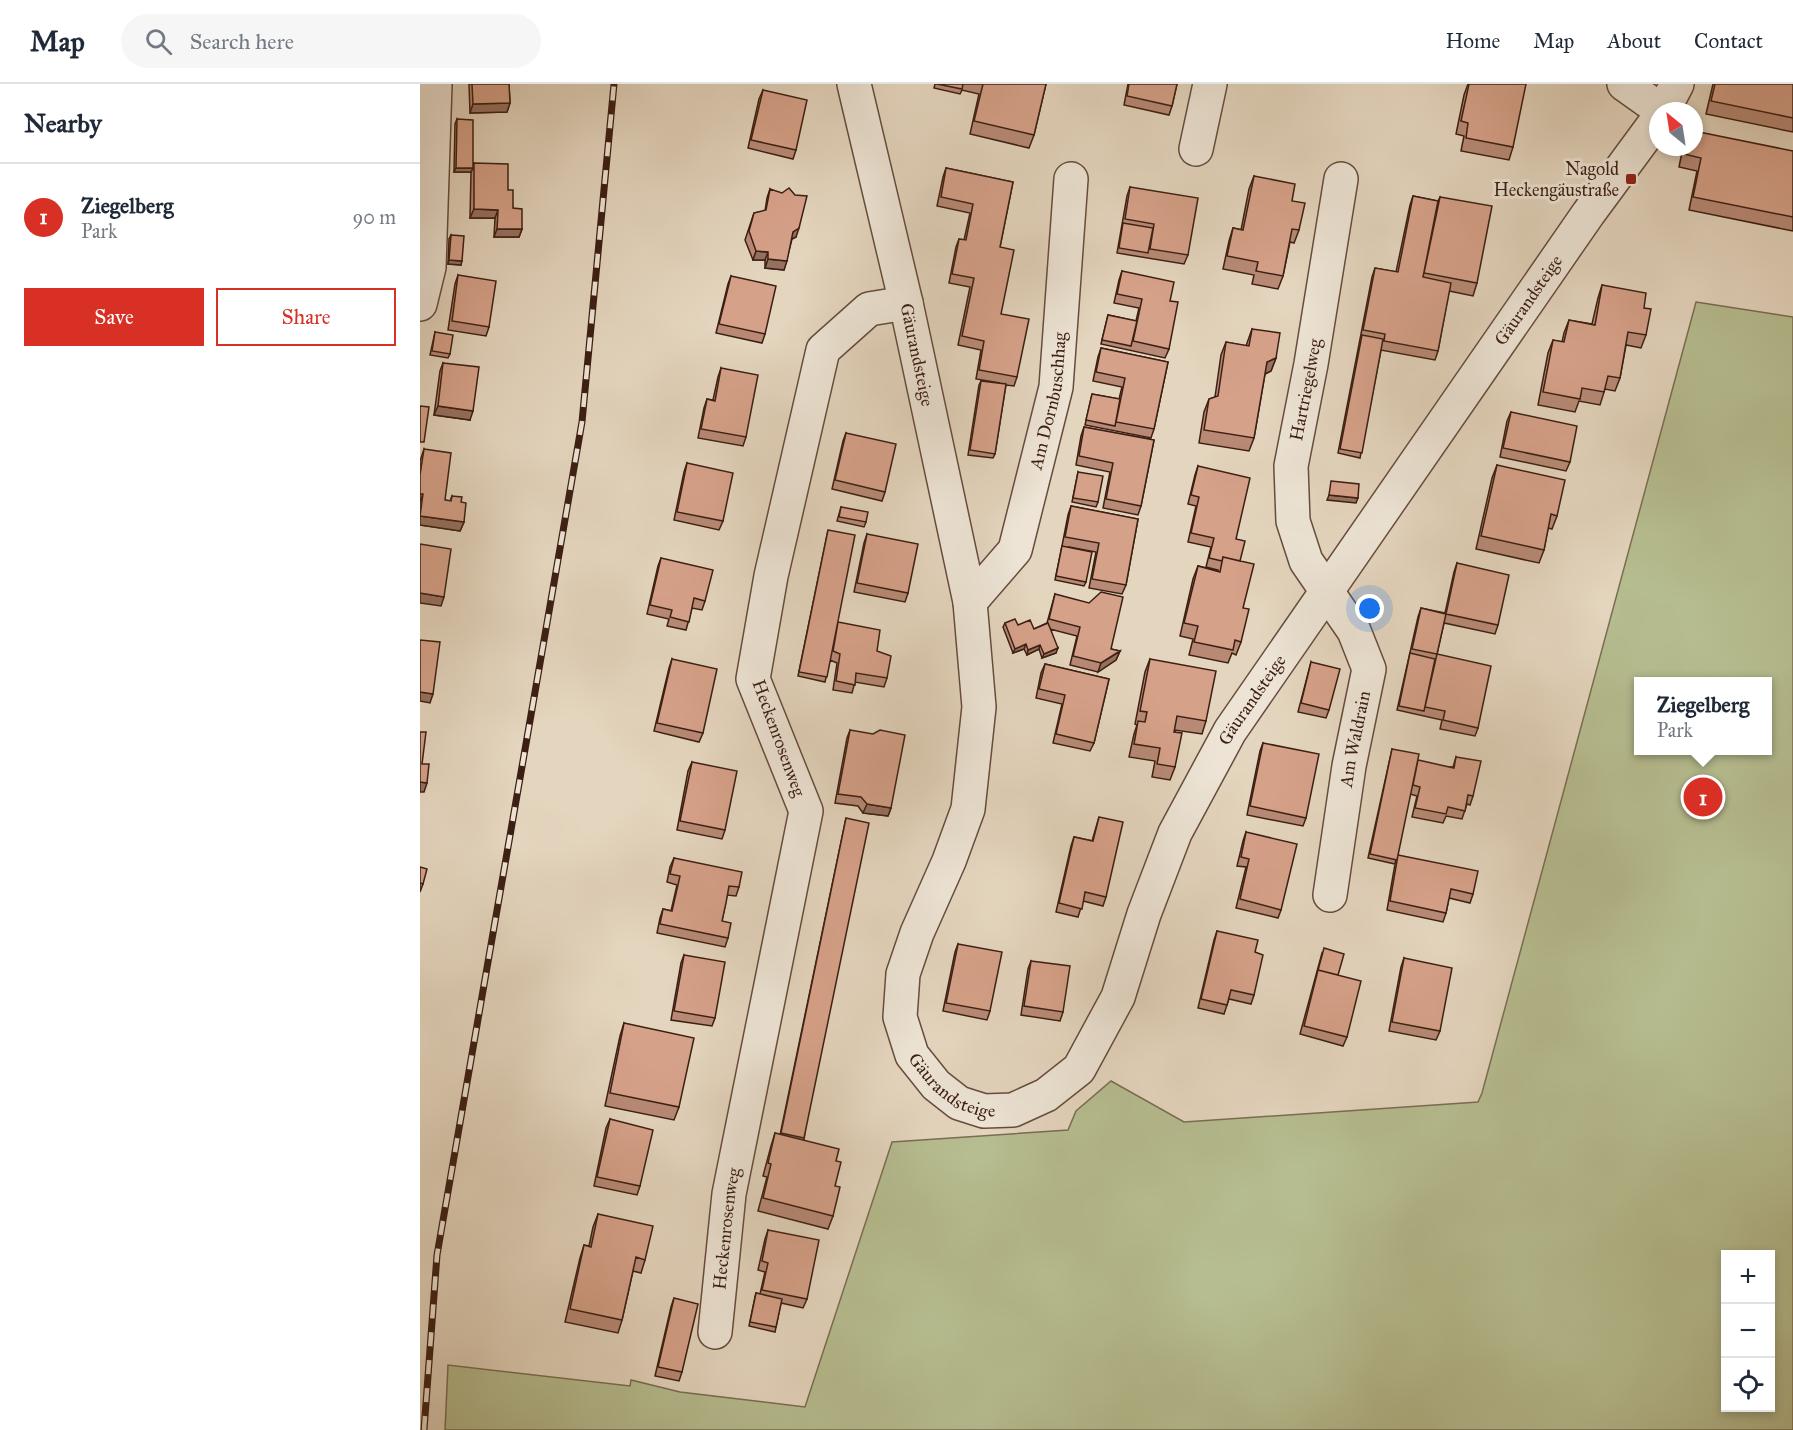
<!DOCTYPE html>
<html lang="en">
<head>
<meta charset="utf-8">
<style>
  :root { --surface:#fff; --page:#f6f6f7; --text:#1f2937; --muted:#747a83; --line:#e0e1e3; --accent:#d93025 }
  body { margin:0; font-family:"IM FELL Great Primer",serif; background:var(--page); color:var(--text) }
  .controls { position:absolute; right:18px; bottom:18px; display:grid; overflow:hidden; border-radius:0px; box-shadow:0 3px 9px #0003 }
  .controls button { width:54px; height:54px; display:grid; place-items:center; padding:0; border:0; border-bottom:2px solid var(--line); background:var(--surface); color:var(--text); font:30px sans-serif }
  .compass { position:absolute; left:1229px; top:18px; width:54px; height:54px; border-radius:50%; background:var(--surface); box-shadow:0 3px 9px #0003; rotate:330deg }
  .you { position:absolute; left:950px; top:525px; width:21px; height:21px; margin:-15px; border:4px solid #fff; border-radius:50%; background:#1a73e8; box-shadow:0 0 0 9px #1a73e833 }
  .badge { display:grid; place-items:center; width:39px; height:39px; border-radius:50%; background:var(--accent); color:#fff; font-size:20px; font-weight:700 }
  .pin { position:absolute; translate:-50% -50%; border:3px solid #fff; box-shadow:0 2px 6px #0006 }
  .popup { position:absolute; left:1214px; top:593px; width:138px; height:78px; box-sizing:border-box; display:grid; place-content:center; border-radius:0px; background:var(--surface); filter:drop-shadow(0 2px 4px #0005); font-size:20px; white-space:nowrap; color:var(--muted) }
  .popup b { font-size:22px; color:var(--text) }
  .popup::after { content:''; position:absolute; left:50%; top:100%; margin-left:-12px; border:12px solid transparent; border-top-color:var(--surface) }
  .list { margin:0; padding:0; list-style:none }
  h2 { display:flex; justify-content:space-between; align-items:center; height:78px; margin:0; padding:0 24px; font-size:26px }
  h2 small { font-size:20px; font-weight:400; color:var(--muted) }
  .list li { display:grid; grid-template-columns:39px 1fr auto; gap:18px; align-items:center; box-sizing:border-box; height:108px; padding:0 24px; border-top:2px solid var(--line) }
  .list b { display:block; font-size:22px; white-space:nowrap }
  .list p { margin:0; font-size:20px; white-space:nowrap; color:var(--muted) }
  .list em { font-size:20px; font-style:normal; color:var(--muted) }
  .actions { display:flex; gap:12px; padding:18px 24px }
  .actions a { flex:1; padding:14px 0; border:2px solid var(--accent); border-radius:0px; text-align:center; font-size:21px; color:var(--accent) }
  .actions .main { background:var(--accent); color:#fff }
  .icon { flex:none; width:33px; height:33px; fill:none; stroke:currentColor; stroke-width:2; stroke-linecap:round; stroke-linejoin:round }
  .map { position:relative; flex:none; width:1373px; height:1346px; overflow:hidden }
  header { display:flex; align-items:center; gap:36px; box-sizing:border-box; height:84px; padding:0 30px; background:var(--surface); border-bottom:2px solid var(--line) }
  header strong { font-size:28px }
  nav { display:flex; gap:33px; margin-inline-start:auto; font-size:21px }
  .search { width:420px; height:54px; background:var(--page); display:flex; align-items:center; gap:15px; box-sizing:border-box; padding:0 21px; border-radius:33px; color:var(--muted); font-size:22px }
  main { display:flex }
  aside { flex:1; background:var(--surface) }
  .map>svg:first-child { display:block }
  .green { fill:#b6bd90; stroke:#796e52; stroke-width:1.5; fill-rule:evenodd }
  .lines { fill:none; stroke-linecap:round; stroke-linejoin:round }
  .minor-casing { stroke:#664c3e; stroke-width:36 }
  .minor { stroke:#ede4d5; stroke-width:33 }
  .rail-casing { stroke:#3c1f13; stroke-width:7 }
  .rail { stroke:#ede4d5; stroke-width:4.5; stroke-dasharray:14; stroke-linecap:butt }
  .wall { fill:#b88a76; stroke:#3c1f13; stroke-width:1.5 }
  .shaded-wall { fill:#967160; stroke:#3c1f13; stroke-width:1.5 }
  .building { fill:#d6a189; stroke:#3c1f13; stroke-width:1.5 }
  .poi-dot { fill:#8f2418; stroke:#ede4d5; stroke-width:2 }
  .labels { text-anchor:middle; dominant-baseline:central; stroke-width:6; stroke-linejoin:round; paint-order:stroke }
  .poi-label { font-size:18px; fill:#3c1f13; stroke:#ede4d5; text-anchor:end }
  .street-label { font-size:18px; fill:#3c1f13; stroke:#ede4d5 }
</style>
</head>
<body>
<header>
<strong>Map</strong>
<div class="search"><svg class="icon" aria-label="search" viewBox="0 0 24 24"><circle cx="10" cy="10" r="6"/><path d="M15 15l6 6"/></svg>Search here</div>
<nav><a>Home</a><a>Map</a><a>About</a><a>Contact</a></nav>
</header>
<main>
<aside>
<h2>Nearby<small></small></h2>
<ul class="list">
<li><span class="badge">1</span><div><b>Ziegelberg</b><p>Park</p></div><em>90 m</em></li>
</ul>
<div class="actions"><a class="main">Save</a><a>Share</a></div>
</aside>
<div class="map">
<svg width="1373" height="1346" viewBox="0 0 1373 1346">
  <rect width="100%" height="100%" fill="#e4d5be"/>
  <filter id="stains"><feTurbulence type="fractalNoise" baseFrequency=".00333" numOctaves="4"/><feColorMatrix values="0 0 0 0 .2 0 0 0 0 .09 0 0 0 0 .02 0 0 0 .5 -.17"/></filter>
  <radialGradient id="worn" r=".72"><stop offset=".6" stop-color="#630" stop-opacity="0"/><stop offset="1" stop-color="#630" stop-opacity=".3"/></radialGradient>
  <path class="green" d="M1276,218L1373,233V1346H25L28,1281L210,1302L211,1296L260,1308L385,1323L472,1058L648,1046L656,1027L691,997L764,1038L1058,1018L1062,1009ZM1218,598H1348V666H1218ZM1350,1170V1324H1306V1170Z"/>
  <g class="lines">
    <g class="minor-casing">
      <g id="minor">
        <path id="s1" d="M434,0L486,219L550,518L559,623L548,725L529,777L497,849L483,890L480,933L492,971L516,1001L539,1019L564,1027L593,1026L626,1011L659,985L698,913L724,830L755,749L810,647L1168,130L1238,35"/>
        <path d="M1204,0L1242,27"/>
        <path d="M1243,27L1257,0"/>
        <path d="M776,65L790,0"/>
        <path d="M0,220L9,183L15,0"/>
        <path id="s2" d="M550,518L595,466L636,303L651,95"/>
        <path id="s3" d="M910,811L929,682L949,585L934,547L886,477L873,437L871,382L891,280L921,95"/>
        <path id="s4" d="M295,1248L309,1110L386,727L333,595L351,492L403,266L449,225L486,219"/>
      </g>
    </g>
    <use href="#minor" class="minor"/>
    <g class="rail-casing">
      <path id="rail" d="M4,1346L17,1171L162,338L194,0"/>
    </g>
    <use href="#rail" class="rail"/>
  </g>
  <path class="wall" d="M49,0H89L90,19L87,28L50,29Z
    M515,0H626L614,51L609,64L550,50L559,10L542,6L540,10L514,4Z
    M708,0H757L752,22L749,31L704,21Z
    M1048,0L1093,63L1089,76L1041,67L1044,52L1036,50L1044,11Z
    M1293,0H1373V48L1286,30Z
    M343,6L376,66L373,75L328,64L339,15Z
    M37,35L53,84L51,88H34L35,40Z
    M1263,63L1373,67V147L1269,126L1277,87L1259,83Z
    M54,79L88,106L93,124L102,145L99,153H74L75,134H50L51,88Z
    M526,84L593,98L580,163L581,230L597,293L594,302L586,301L575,370L573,374L548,371L559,301L561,297L580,299L556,295L561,266L538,261L550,203L529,199L536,163L539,155L544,156L550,129L517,122L523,93Z
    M834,92L872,117L879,146L874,159L870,158L863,192L858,205L832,200L834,191L803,185L809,157L813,144L821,146L829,105Z
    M710,103L768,171L764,180L697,169L707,112Z
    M350,105L376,153L372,155L364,186L345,184V176H333L325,156L334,129L345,127L347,114Z
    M993,112L1018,117L1020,113L1057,199L1053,212L1029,207L1018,267L1015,276L961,266L940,374L918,369L952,193L955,184L976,188L990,121Z
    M31,151L41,181L28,180L29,155Z
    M702,187L750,217L749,265L745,274L681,260L688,231L716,237L719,224L694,219L699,196Z
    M38,191L69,243L66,252L28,246L35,200Z
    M311,192L345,250L342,259L296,249L308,200Z
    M1182,201L1224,224L1226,251L1221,264L1206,261L1200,294L1195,307L1185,305L1180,321L1159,317L1155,328L1118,321L1128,269L1133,256L1142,258L1144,249L1149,236L1172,240L1178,214Z
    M832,245L856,274L851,287L845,290L834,354L829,367L779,359L784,328L789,315L795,313L801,271L806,258L826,262Z
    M15,248L30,270L28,274L10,271Z
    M681,264L748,278L734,345L731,354L665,341L672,310L699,315L702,303L673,297L678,273Z
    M23,279L50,336L14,331L20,287Z
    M301,284L326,353L323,362L278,354L284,324L287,315L293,316L298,293Z
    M1091,328L1150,378L1146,387L1080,373L1087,337Z
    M664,343L734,356L721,422L718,431L683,424L690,388L656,381L661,352Z
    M426,349L465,408L462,417L412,405L423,357Z
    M4,365L25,416L30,417L32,412L44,438L40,447L0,441V377Z
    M267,379L303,437L299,446L254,436L264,388Z
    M1077,381L1137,432L1132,445L1128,444L1124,466L1119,479L1056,465L1072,394Z
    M778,382L816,455L820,477L823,524L821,558L816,571L812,569L808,579L769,571L773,555L760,552L773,495L778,482L798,487V486L786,483L791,463L768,458L776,422L768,420L775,391Z
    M658,388L678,418L676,423L652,418Z
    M651,422L718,435L706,501L702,510L669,504L676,468L649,463L666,498L664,502L635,496L642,462L648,431Z
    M421,423L446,438L444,443L417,437Z
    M408,446L417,543L457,567L467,594L464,603L435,598L432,609L413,606L417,579L410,576L405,598L378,592Z
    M447,450L488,509L485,518L434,508L444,459Z
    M241,474L285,517L282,526L272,524L266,546L247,542L249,535L227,530L238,482Z
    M1037,479L1078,541L1075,550L1024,539L1017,570L1058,644L1055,652L1020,645L1022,636L977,626L998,533L1001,524L1025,529L1034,488Z
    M635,510L691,565L700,567L696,576L678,588L650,581L657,552L630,545L636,569L622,574L619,565L607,571L604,565L593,569L583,543L585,539L614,545L627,539Z
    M252,575L283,649L279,658L234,647L249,584Z
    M730,575L786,637L782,650L755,646V683L750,696L732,693L735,677L709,673L714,650L717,641L715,640L725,588Z
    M891,578L909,626L906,634L878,628Z
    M625,580L689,595L674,659L670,667L633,659L642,620L616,614L621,589Z
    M430,646L471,724L468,732L443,729L438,722L415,719L427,654Z
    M843,659L886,734L883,742L827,731L840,667Z
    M972,665L996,682L1033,683L1036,673L1053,712L1050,721L1047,720L1042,735L1026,732L1023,739L992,733L997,712L990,710L975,780L948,774Z
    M272,678L305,746L302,755L257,746L268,687Z
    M679,733L686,813L683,822L663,817L658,833L636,828L651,762L654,753L672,757Z
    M426,734L384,1056L416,1077L413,1132L408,1145L338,1127L347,1093L343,1092L351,1062L355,1049L360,1051Z
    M826,748L861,826L858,834L816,824L826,783L817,782L823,757Z
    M978,771L1053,810L1050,819L1029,814L1026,829L1023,838L967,826L975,780Z
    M254,774L319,803L316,812L307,811L302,837L308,854L305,863L237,849L240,834L243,825L251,827L257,801L247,798L250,783Z
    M0,783L3,800L0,808Z
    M797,847L835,868L834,911L831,920L809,915L804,930L778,924L794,856Z
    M538,860L570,927L567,936L523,927L535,868Z
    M902,869L918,891L927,953L923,962L880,950Z
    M264,871L295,934L292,942L251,936L261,879Z
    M984,874L1020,947L1016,956L969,947L981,883Z
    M611,877L643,928L640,937L601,931L608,885Z
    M204,939L259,1023L254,1036L185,1022L200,952Z
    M190,1035L220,1102L217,1111L174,1102L186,1044Z
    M178,1130L225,1176L221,1189L213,1187L202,1236L198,1249L145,1238L160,1174L164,1161L169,1162L173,1143Z
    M348,1146L387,1215L383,1224L361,1219L355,1248L329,1242L335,1213L336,1209L340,1210L345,1188L338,1186L345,1155Z
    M254,1214L262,1288L259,1297L235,1292L251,1223Z"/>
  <path class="shaded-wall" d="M90,19L87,28L50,29L53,20Z
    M36,84H53L51,88H34Z
    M54,125L78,126L75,134H50Z
    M379,144L376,153L370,156L373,148Z
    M77,145H102L99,153H74Z
    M336,167L348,168L345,176H333Z
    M348,175L367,177L364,186L345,184Z
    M29,176L42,177L41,181L28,180Z
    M856,274L851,287L843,291L847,278Z
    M18,322L53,327L50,336L14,331Z
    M0,410H3L0,419Z
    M909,411L938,414L936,419L907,416Z
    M0,432L44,438L40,447L0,441Z
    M0,509L24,513L21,522L0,519Z
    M606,560L604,565L593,569L595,565Z
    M620,561L619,565L607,571L608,566Z
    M638,564L636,569L622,574L624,570Z
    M700,567L696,576L678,588L681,579Z
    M0,608L13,610L10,619L0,617Z
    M0,698L7,699L4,708H0Z
    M447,720L471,724L468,732L443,729Z"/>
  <path class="building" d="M52,0H89L90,19L53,20Z
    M517,0H543L542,5Z
    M563,0H626L614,51L554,37Z
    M709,0H757L752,22L707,12Z
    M1049,0H1106L1093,63L1046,54L1048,39L1041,37Z
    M1295,0H1373V34L1291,17Z
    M343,6L387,16L376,66L331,56Z
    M37,35L53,36V84H36Z
    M1274,47L1373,67V133L1273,113L1281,74L1264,70L1265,63H1274Z
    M54,79L88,80V106H93V124L102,125V145H77L78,126L54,125Z
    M526,84L593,98L580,163L594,166L581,230L609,235L597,293L559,286L564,257L542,252L554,194L532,190L539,155L546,156L553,120L521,113Z
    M834,92L875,100L872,117L885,119L879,146L872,145L863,192L836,187L838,178L807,172L813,144L823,146Z
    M710,103L778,114L768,171L730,165L734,140L705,135Z
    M369,104L375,111L387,112L379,144L373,148L367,177L348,175V168L336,167L329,147L334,129L346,126L350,105L362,109Z
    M993,112L1018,117L1003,193L1031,199L1018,267L964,257L965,250L943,246L955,184L978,188Z
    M1020,113L1072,122L1057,199L1004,189Z
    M703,139L733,144L728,169L699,164Z
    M31,151L44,152L42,177L29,176Z
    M702,187L754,198L750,217L758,218L749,265L713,257L722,215L697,210Z
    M38,191L76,197L69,243L32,237Z
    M311,192L356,202L345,250L299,240Z
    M1182,201L1226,209L1224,224L1231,225L1226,251L1208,248L1200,294L1188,292L1184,308L1162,304L1160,315L1123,308L1133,256L1144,258L1149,236L1175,241Z
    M688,231L717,237L711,262L682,256Z
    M832,245L860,249L856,274L847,278L834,354L784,346L789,315L798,312L806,258L829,262Z
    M15,248L33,251L30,270L12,267Z
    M942,251L963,255L942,369L920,365Z
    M681,264L748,278L734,345L696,338L705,294L676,288Z
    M23,279L59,283L53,327L18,322Z
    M301,284L338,291L326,353L281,345L287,315L295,317Z
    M561,297L586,300L575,370L550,366Z
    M672,310L700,315L695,342L666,336Z
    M0,322L9,323L4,358H0Z
    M1091,328L1157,342L1150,378L1083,364Z
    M664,343L734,356L721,422L686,415L693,379L659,372Z
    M426,349L476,360L465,408L415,396Z
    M4,365L31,369L25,416L31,417L32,412L42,413L41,418L46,419L44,438L0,432L3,410H0V391Z
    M267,379L313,389L303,437L257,428Z
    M1077,381L1145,396L1137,432L1131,430L1124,466L1061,452Z
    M778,382L830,394L816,455L825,457L820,477L803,473L802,477L789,474L794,454L771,449L779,413L771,411Z
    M658,388L683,392L678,418L653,414Z
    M911,397L939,400L938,414L909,411Z
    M651,422L718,435L706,501L672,495L679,459L645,453Z
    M421,423L448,428L446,438L419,433Z
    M408,446L435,451L407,593L379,588Z
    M447,450L498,460L488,509L437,499Z
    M0,460L31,465L24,513L0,509Z
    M642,462L672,468L666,498L636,492Z
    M803,473L834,480L823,524L829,525L821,558L815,556L813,566L774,558L778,542L764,539L778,482L800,488Z
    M241,474L293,486L285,517L274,514L269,538L250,533L252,526L230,521Z
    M1037,479L1089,491L1078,541L1026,530L1017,570L1071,582L1058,644L1023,636L1025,627L1005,623L1017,570L992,565L1001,524L1026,530Z
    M681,508L703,513L691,565L700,567L681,579L653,572L660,543L629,535L635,510L669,519Z
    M595,535L598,541L610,536L614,545L628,539L638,564L624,570L620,561L608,566L606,560L595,565L585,539Z
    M418,538L460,546L457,567L471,572L467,594L436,589L435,601L416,597L420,570L413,567Z
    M0,556L20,558L13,610L0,608Z
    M990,569L1015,575L1004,627L979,622Z
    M252,575L297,585L283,649L237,639Z
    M730,575L796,587L786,637L757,632L754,648L762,649L755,683L737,680L740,664L714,660L718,637L725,638L727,628L720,627Z
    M891,578L920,585L909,626L881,619Z
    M625,580L689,595L674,659L636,650L645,611L619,605Z
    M430,646L453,650L460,646L485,651L471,724L447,720L441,713L418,710Z
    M0,648H6L2,680H9L7,699L0,698Z
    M843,659L899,670L886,734L830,722Z
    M972,665L999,670L977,776L950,770Z
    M1036,673L1061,677L1053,712L1048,711L1045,727L1028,723L1026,730L995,724L1000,703L993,701L998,676L1034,684Z
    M272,678L317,687L305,746L260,737Z
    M679,733L703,738L686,813L665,808L662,825L639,819L654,753L673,757Z
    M426,734L449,739L384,1054L361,1049Z
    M826,748L877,760L861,826L820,815L829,775L821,773Z
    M978,771L1058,787L1053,810L1031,805L1026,829L970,817Z
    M254,774L322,788L319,803L309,802L306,819L302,837L311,839L308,854L240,840L243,825L252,827L260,792L250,790Z
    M0,783L7,785L3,800L0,799Z
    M797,847L838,856L835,868L843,871L834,911L811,906L807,921L781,915Z
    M538,860L582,868L570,927L526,919Z
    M904,864L924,870L918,891L898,886L897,890Z
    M264,871L305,878L295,934L254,927Z
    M984,874L1032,884L1020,947L972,938Z
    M611,877L650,882L643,928L604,922Z
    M898,886L941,897L927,953L884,942Z
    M204,939L274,954L259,1023L190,1009Z
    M190,1035L233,1046L220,1102L177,1093Z
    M355,1049L419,1065L416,1077L421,1078L415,1102L420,1103L413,1132L343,1114L351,1080L348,1079Z
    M178,1130L233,1142L225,1176L216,1173L202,1236L150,1225L164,1161L171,1163Z
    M348,1146L399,1156L387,1215L342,1206L348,1179L342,1177Z
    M336,1209L362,1215L356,1243L330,1238Z
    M254,1214L278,1220L262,1288L238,1283Z"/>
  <rect class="poi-dot" x="1205" y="89" width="12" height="12" rx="3"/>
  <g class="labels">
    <g class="poi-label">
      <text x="1199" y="85">Nagold<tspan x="1199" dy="21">Heckengäustraße</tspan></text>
    </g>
    <g class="street-label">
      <text stroke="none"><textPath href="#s1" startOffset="2096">Gäurandsteige</textPath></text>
      <text stroke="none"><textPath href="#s1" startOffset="278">Gäurandsteige</textPath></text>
      <text stroke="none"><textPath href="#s3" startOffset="530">Hartriegelweg</textPath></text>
      <text stroke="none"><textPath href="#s2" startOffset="222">Am Dornbuschhag</textPath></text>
      <text stroke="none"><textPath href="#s1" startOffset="1610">Gäurandsteige</textPath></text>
      <text transform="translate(359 654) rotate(70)">Heckenrosenweg</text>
      <text stroke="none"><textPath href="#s3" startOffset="158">Am Waldrain</textPath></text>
      <text stroke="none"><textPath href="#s1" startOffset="1052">Gäurandsteige</textPath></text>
      <text stroke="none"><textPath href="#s4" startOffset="104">Heckenrosenweg</textPath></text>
    </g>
  </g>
  <rect width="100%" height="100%" filter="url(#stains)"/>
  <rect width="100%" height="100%" fill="url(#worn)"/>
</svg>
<div class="controls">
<button>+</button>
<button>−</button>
<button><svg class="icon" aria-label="locate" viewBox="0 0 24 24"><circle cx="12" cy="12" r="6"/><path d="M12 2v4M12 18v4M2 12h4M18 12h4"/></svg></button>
</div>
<svg class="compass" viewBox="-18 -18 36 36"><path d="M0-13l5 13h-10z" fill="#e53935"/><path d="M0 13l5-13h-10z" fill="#747a83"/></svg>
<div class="you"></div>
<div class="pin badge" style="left:1283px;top:713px">1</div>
<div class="popup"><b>Ziegelberg</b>Park</div>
</div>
</main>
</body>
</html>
